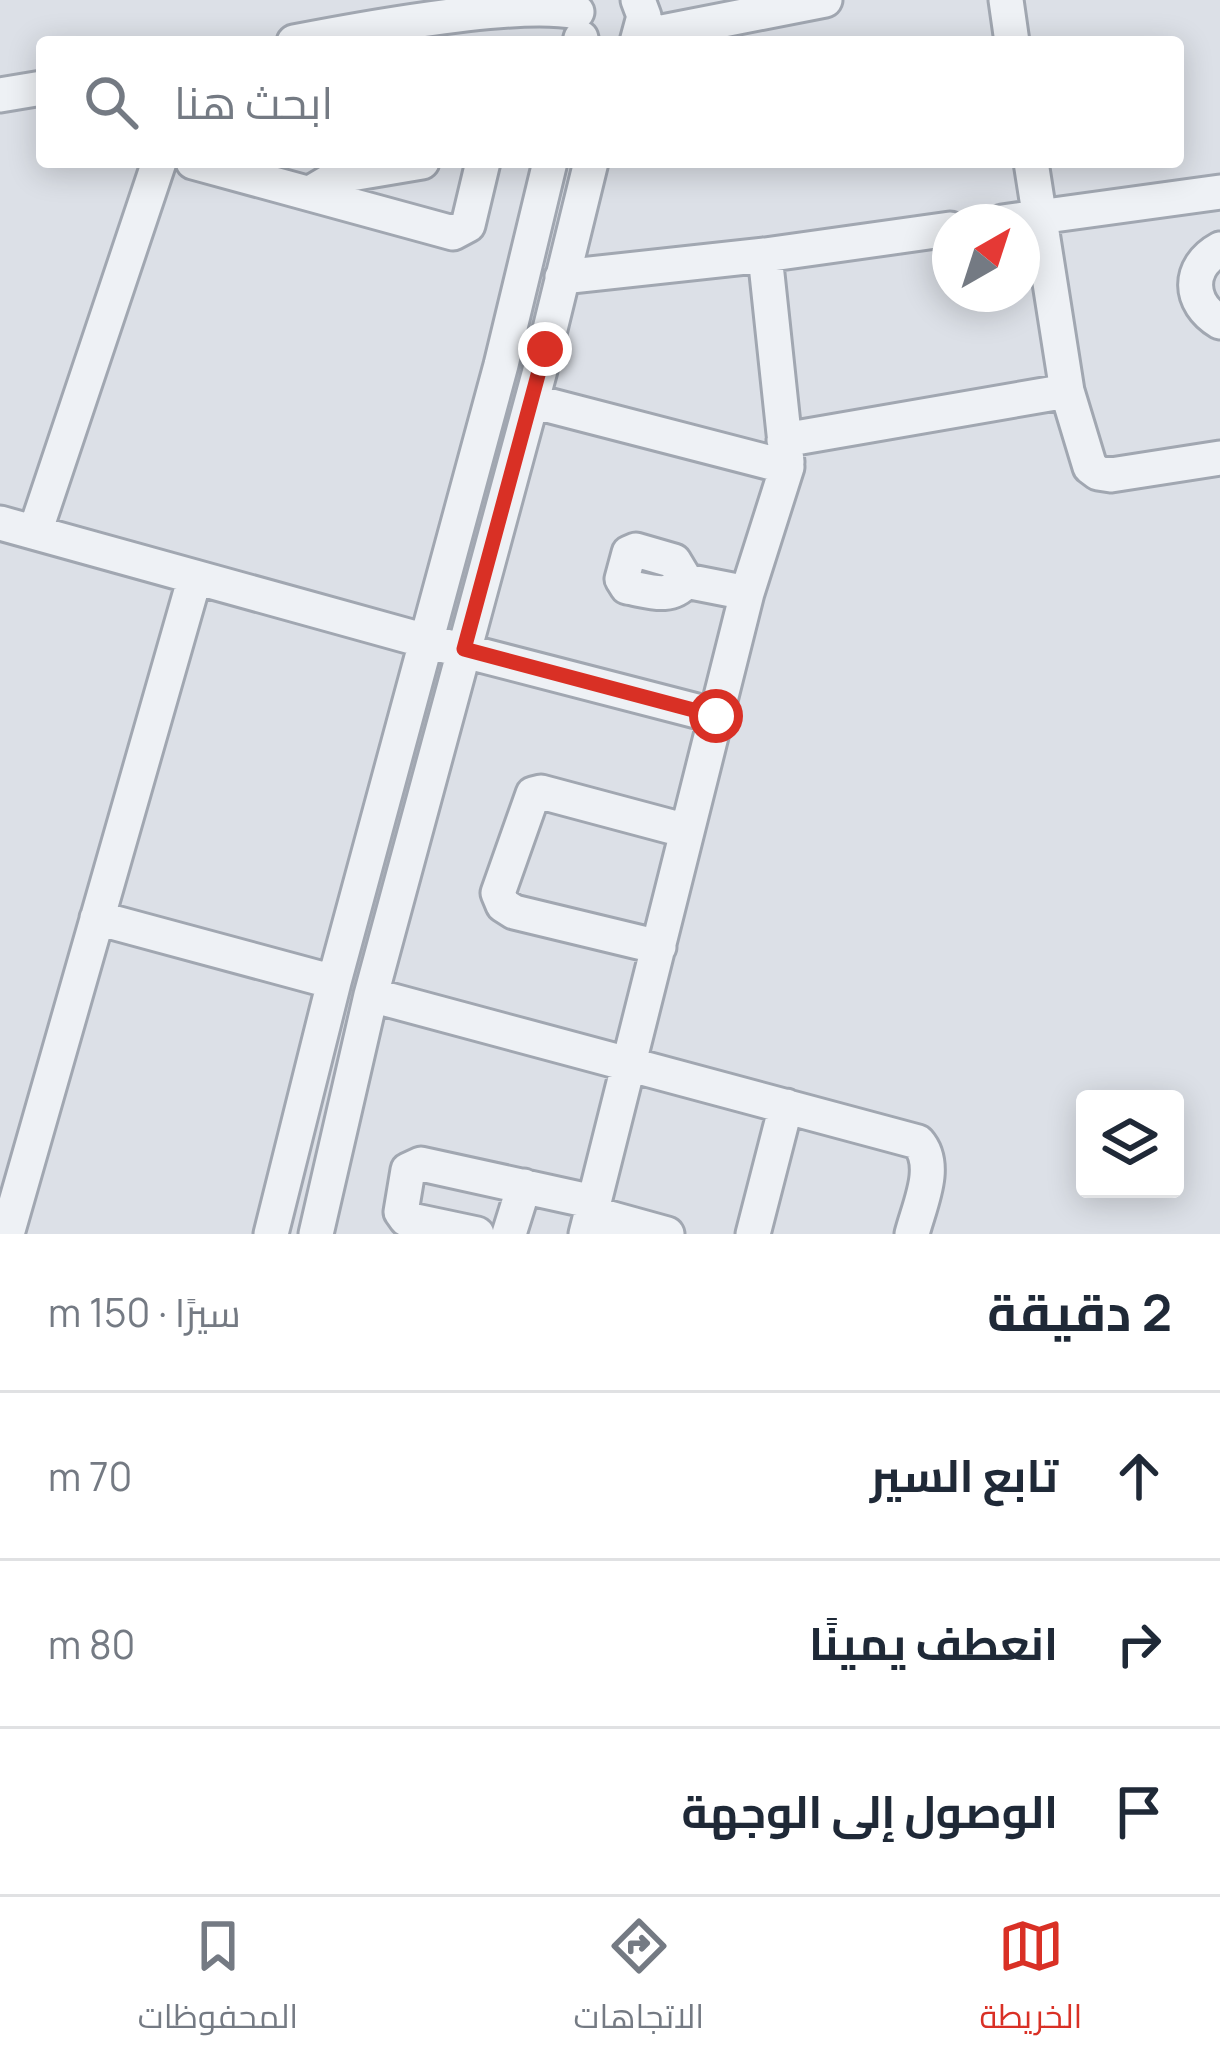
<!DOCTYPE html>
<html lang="ar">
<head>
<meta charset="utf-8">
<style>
  :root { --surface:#fff; --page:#f6f6f7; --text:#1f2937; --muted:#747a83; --line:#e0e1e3; --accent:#d93025 }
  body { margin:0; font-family:Manrope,Cairo,sans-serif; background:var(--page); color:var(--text); direction:rtl }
  .controls { position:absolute; right:36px; bottom:36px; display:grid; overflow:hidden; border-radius:12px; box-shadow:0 6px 30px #0003 }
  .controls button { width:108px; height:108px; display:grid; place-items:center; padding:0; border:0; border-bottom:3px solid var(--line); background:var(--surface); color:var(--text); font:60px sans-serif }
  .compass { position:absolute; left:932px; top:204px; width:108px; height:108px; border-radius:50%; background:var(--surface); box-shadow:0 6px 30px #0003; rotate:39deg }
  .stop { position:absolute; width:36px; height:36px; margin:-27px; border:9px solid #d93025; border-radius:50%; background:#fff }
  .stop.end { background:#d93025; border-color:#fff; box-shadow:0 3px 12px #0008 }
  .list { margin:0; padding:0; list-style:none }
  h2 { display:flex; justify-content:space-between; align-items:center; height:156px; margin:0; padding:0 48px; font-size:51px }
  h2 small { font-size:39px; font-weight:400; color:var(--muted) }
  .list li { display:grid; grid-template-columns:78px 1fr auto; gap:36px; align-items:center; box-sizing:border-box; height:168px; padding:0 48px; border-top:3px solid var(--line) }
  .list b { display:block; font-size:45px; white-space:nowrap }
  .list em { font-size:39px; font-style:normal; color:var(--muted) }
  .icon { flex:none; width:66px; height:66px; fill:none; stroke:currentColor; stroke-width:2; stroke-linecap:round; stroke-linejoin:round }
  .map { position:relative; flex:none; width:1220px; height:1234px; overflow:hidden; direction:ltr }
  .search { position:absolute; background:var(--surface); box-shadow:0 6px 30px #0003; left:36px; right:36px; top:36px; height:132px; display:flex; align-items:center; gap:30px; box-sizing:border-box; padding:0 42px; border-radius:12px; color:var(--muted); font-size:45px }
  .sheet { height:660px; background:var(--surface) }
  nav { display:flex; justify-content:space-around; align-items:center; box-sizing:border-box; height:168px; border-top:3px solid var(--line); background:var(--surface); font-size:33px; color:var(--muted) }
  nav a { display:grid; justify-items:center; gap:6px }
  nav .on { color:var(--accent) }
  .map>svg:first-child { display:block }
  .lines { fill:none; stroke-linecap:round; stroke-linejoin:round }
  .minor-casing { stroke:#a1a7b1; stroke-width:39 }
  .minor { stroke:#eef1f5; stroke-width:33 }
  .route { stroke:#d93025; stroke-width:15 }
</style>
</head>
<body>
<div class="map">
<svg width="1220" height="1234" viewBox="0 0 1220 1234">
  <rect width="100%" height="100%" fill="#dce0e7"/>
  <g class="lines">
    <g class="minor-casing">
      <path id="minor" d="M1006,0L1012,42
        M642,36L825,0
        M294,42C361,29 517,0 577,12
        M580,42L581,38
        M637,42L644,16L638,0
        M0,95L42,88
        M193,162L453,233L468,225L483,162
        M1031,162L1067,391L1090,467L1098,473L1111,475L1220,458
        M312,192L339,176L422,162
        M1002,222L1220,192
        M1220,249C1187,267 1188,303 1220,322
        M765,255L787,462
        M562,277L765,255L950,229
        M532,401L787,467L747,593L586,1234
        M784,440L1067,391
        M0,523L426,641L716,716
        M35,532L159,162
        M636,550L674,561L686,581C670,600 650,591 627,587L622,579L629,553Z
        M686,581L747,593
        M97,918L334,982
        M659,947L514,912L503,905L498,893L533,794L541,792L687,831
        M371,995L918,1142C939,1166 919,1206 912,1234
        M591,1213L667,1234
        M7,1234L195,577
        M271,1234L334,982L501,365L550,162
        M316,1234L371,995L539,374L591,162
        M477,1234L406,1219L401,1212L408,1170L421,1164L594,1202
        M509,1234L524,1186
        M753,1234L786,1106"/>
    </g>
    <use href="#minor" class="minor"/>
  </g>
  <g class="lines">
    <path class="route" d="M545,349L464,649L716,716"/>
  </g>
</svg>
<div class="controls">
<button><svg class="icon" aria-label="layers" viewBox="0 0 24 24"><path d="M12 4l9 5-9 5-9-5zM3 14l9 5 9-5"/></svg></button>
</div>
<svg class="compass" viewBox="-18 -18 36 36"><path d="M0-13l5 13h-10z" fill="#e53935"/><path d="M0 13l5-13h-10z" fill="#747a83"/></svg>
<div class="stop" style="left:716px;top:716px"></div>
<div class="stop end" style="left:545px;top:349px"></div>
<div class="search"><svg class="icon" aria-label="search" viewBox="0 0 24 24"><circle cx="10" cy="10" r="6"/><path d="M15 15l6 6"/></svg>ابحث هنا</div>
</div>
<section class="sheet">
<h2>2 دقيقة<small>سيرًا · 150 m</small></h2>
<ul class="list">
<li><svg class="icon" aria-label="ahead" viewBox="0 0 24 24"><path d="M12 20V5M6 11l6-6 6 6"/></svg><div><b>تابع السير</b></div><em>70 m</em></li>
<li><svg class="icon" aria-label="right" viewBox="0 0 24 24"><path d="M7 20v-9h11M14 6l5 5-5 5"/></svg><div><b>انعطف يمينًا</b></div><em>80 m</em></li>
<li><svg class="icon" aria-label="arrive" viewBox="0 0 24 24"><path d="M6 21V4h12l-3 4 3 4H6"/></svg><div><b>الوصول إلى الوجهة</b></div></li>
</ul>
</section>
<nav>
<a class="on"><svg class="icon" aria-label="map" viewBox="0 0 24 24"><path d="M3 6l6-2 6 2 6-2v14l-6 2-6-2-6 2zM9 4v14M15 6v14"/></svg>الخريطة</a>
<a><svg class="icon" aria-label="directions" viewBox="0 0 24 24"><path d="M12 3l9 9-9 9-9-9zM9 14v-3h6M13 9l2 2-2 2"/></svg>الاتجاهات</a>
<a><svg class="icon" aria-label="saved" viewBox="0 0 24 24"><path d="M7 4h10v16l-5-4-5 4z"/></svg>المحفوظات</a>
</nav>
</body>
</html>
